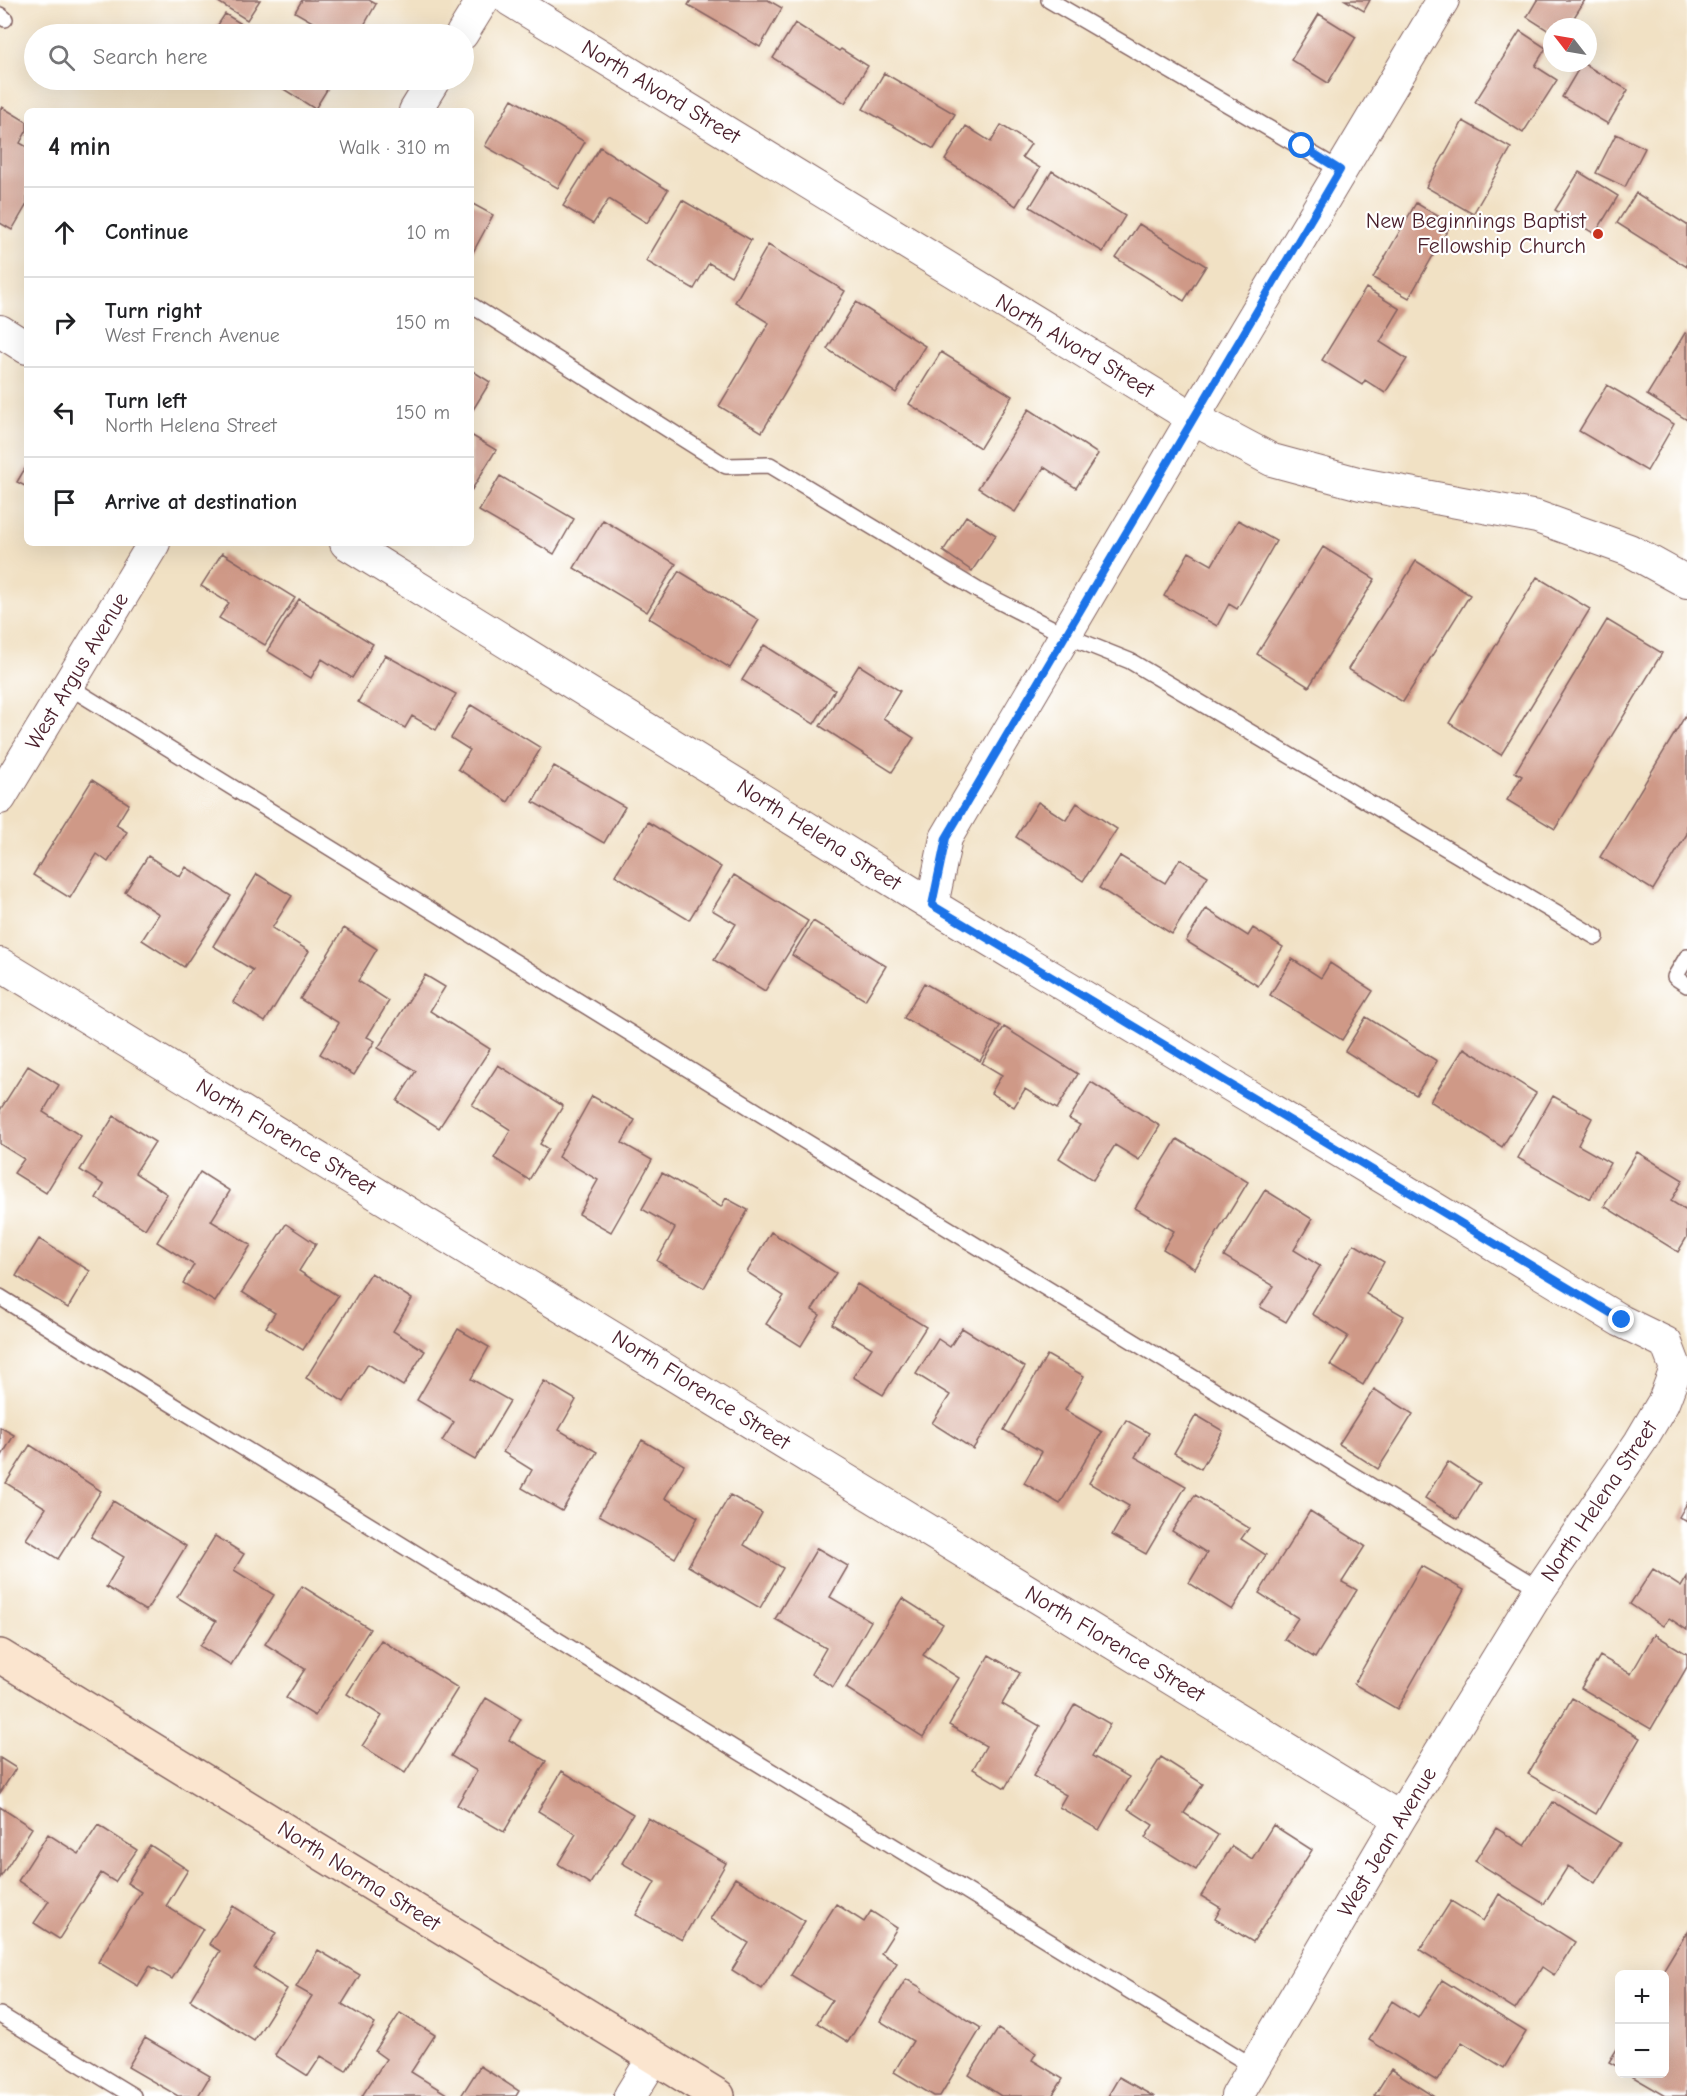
<!DOCTYPE html>
<html lang="en">
<head>
<meta charset="utf-8">
<style>
  :root { --surface:#fff; --page:#f6f6f6; --text:#202124; --muted:#757577; --line:#e0e0e0 }
  body { margin:0; font-family:"Comic Neue",sans-serif; background:var(--page); color:var(--text) }
  .controls { position:absolute; right:18px; bottom:18px; display:grid; overflow:hidden; border-radius:9px; box-shadow:0 6px 24px #0002 }
  .controls button { width:54px; height:54px; display:grid; place-items:center; padding:0; border:0; border-bottom:2px solid var(--line); background:var(--surface); color:var(--text); font:30px sans-serif }
  .compass { position:absolute; left:1543px; top:18px; width:54px; height:54px; border-radius:50%; background:var(--surface); box-shadow:0 6px 24px #0002; rotate:301deg }
  .stop { position:absolute; width:18px; height:18px; margin:-14px; border:4px solid #1a73e8; border-radius:50%; background:#fff }
  .stop.end { background:#1a73e8; border-color:#fff; box-shadow:0 2px 6px #0008 }
  .list { margin:0; padding:0; list-style:none }
  h2 { display:flex; justify-content:space-between; align-items:center; height:78px; margin:0; padding:0 24px; font-size:26px }
  h2 small { font-size:20px; font-weight:400; color:var(--muted) }
  .list li { display:grid; grid-template-columns:39px 1fr auto; gap:18px; align-items:center; box-sizing:border-box; height:90px; padding:0 24px; border-top:2px solid var(--line) }
  .list b { display:block; font-size:22px; white-space:nowrap }
  .list p { margin:0; font-size:20px; white-space:nowrap; color:var(--muted) }
  .list em { font-size:20px; font-style:normal; color:var(--muted) }
  .icon { flex:none; width:33px; height:33px; fill:none; stroke:currentColor; stroke-width:2; stroke-linecap:round; stroke-linejoin:round }
  .map { position:relative; flex:none; width:1687px; height:2096px; overflow:hidden }
  .search { position:absolute; background:var(--surface); box-shadow:0 6px 24px #0002; left:24px; top:24px; width:450px; height:66px; display:flex; align-items:center; gap:15px; box-sizing:border-box; padding:0 21px; border-radius:33px; color:var(--muted); font-size:22px }
  .panel { position:absolute; background:var(--surface); box-shadow:0 6px 24px #0002; left:24px; top:108px; width:450px; height:438px; border-radius:9px }
  .map>svg:first-child { display:block }
  .building { fill:#cf9987 }
  .lines { fill:none; stroke-linecap:round; stroke-linejoin:round }
  .service-casing { stroke:#846361; stroke-width:18 }
  .minor-casing { stroke:#846361; stroke-width:34 }
  .secondary-casing { stroke:#846361; stroke-width:36 }
  .service { stroke:#fff; stroke-width:15 }
  .minor { stroke:#fff; stroke-width:32 }
  .secondary { stroke:#fbe5cf; stroke-width:33 }
  .route { stroke:#1a73e8; stroke-width:8 }
  .poi-dot { fill:#c8321e; stroke:#fff; stroke-width:2 }
  .labels { text-anchor:middle; dominant-baseline:central; stroke-width:4.5; stroke-linejoin:round; paint-order:stroke }
  .street-label { font-size:22px; fill:#4a1f2b; stroke:#fff }
  .poi-label { font-size:22px; fill:#4a1f2b; stroke:#fff; text-anchor:end }
</style>
</head>
<body>
<div class="map">
<svg width="1687" height="2096" viewBox="0 0 1687 2096">
  <rect width="100%" height="100%" fill="#fff"/>
  <filter id="ink" filterUnits="userSpaceOnUse"><feTurbulence type="fractalNoise" baseFrequency=".0167" numOctaves="2"/><feDisplacementMap in="SourceGraphic" scale="12" xChannelSelector="R" yChannelSelector="G"/><feConvolveMatrix kernelMatrix="1 2 1 2 8 2 1 2 1" color-interpolation-filters="sRGB"/></filter>
  <filter id="wash" filterUnits="userSpaceOnUse"><feTurbulence type="fractalNoise" baseFrequency=".008" numOctaves="4" result="noise"/><feDisplacementMap in="SourceGraphic" scale="24" xChannelSelector="R" yChannelSelector="G"/><feGaussianBlur stdDeviation="1.35" result="paint"/><feColorMatrix in="noise" values="0 0 0 0 0 0 0 0 0 0 0 0 0 0 0 0 0 1.4 0 .05"/><feComposite in="paint" operator="in"/></filter>
  <g filter="url(#wash)">
    <rect width="100%" height="100%" fill="#f1e1c4"/>
    <g id="blocks">
      <path class="building" d="M215,0H260L247,20Z
        M302,0H369L376,4L359,34H319L323,28L295,12Z
        M691,0H768L782,8L760,47L688,5Z
        M1345,0H1370L1364,11Z
        M1537,0H1585L1568,27H1552V33L1527,17Z
        M225,14L258,34H212Z
        M1319,14L1356,37L1328,83L1291,60Z
        M795,23L839,51L841,49L868,66L845,103L773,58Z
        M1520,31L1546,48L1535,66L1557,80L1523,133L1475,102Z
        M1582,63L1628,90L1608,124L1562,97Z
        M884,73L955,114L934,149L863,109Z
        M288,80H333L315,109L282,88Z
        M512,99L585,142L558,188L485,146Z
        M2,107L27,122V130L20,143L27,147V204L12,230L0,223V110Z
        M1463,121L1511,148L1473,214L1426,187Z
        M1001,125L1031,144L1022,157L1040,168L1016,206L945,160L966,126L991,142Z
        M1616,134L1645,148L1625,187L1596,173Z
        M600,147L668,190L647,223L609,199L593,224L563,206Z
        M1052,171L1125,216L1103,252L1030,207Z
        M1579,172L1618,196L1595,234L1555,210Z
        M1636,193L1687,225V267L1617,223Z
        M682,200L751,240L731,276L709,263L694,289L646,261Z
        M471,203L493,215L471,256Z
        M1416,203L1451,224L1409,298L1373,278Z
        M1139,224L1206,266L1184,301L1116,258Z
        M768,245L845,291L762,432L719,406L769,323L735,302Z
        M1366,288L1400,309L1380,342L1407,359L1385,393L1365,380L1362,385L1322,360Z
        M856,302L925,346L896,393L827,349Z
        M1685,333L1687,334V420L1647,395Z
        M941,352L1012,396L980,448L909,404Z
        M471,370L490,382L471,413Z
        M1607,385L1674,424L1647,471L1579,431Z
        M1029,409L1098,454L1076,488L1044,467L1015,512L978,488Z
        M471,435L496,450L471,491Z
        M27,465V487L17,482Z
        M500,476L574,519L554,554L479,511Z
        M966,516L996,535L972,571L943,551Z
        M603,520L676,564L647,612L574,568Z
        M1238,520L1276,541L1237,609L1229,604L1217,626L1164,596L1189,552L1212,565Z
        M1323,547L1375,579L1309,687L1257,654Z
        M222,553L295,598L265,645L219,618L229,603L201,586Z
        M1416,561L1470,595L1403,702L1348,669Z
        M679,571L759,620L730,668L649,618Z
        M1537,577L1590,609L1501,755L1449,723Z
        M299,599L373,644L352,678L322,659L311,678L267,651Z
        M1607,620L1662,653L1555,829L1507,800L1522,776L1515,772Z
        M764,645L835,690L814,724L742,680Z
        M385,655L456,694L436,730L412,716L405,728L358,702Z
        M859,665L900,691L883,718L914,738L892,772L820,726Z
        M471,705L541,748L508,802L458,769L470,750L451,738Z
        M1687,713V834L1653,890L1600,857Z
        M554,766L625,807L604,843L533,802Z
        M92,780L129,804L116,825L127,832L108,862L97,854L70,898L33,875Z
        M1038,802L1066,820L1077,803L1117,829L1083,881L1016,837Z
        M648,822L721,867L689,920L615,875Z
        M148,856L180,877L186,867L231,896L184,967L142,940L159,914L125,892Z
        M1120,856L1165,883L1180,859L1208,876L1172,934L1099,888Z
        M257,874L292,896L272,928L309,951L265,1022L233,1002L253,970L213,946Z
        M734,875L808,921L765,991L714,960L736,924L712,910Z
        M1206,909L1248,936L1253,928L1283,947L1258,986L1186,941Z
        M813,921L886,966L865,1000L792,955Z
        M344,928L377,949L358,981L389,1001L367,1037L375,1041L354,1075L320,1054L339,1023L300,999Z
        M1292,959L1321,978L1330,963L1373,991L1342,1040L1270,995Z
        M425,975L445,987L430,1011L490,1049L439,1128L397,1101L416,1071L378,1048Z
        M924,983L1000,1026L980,1061L904,1018Z
        M1366,1017L1437,1061L1416,1095L1345,1051Z
        M1004,1027L1078,1074L1057,1109L1025,1089L1014,1107L991,1093L1002,1075L982,1063Z
        M1464,1048L1536,1093L1502,1147L1430,1101Z
        M498,1065L563,1106L540,1144L548,1149L529,1180L494,1158L511,1130L472,1105Z
        M28,1066L59,1085L43,1112L81,1136L46,1193L14,1173L24,1159L0,1144V1110Z
        M1091,1082L1160,1126L1139,1160L1115,1145L1093,1180L1059,1158L1080,1125L1069,1119Z
        M592,1096L635,1120L622,1143L652,1160L611,1232L579,1214L598,1180L558,1157Z
        M1553,1096L1592,1118L1578,1145L1610,1163L1590,1199L1518,1158Z
        M114,1116L155,1142L135,1173L167,1194L145,1229L96,1198L104,1185L80,1170Z
        M1177,1139L1248,1182L1195,1269L1163,1249L1174,1231L1135,1208Z
        M1637,1152L1683,1180L1671,1201L1687,1211V1237L1678,1252L1604,1206Z
        M200,1172L230,1191L211,1221L251,1245L215,1302L183,1283L194,1265L157,1242Z
        M662,1173L721,1207L726,1198L748,1210L704,1288L657,1261L675,1228L642,1209Z
        M1265,1190L1312,1219L1294,1250L1320,1266L1286,1322L1260,1307L1274,1286L1224,1256Z
        M286,1224L316,1244L299,1271L338,1296L303,1350L266,1327L275,1313L242,1292Z
        M771,1232L836,1273L812,1310L820,1315L801,1346L766,1324L784,1296L747,1272Z
        M39,1239L90,1271L68,1308L16,1276Z
        M1354,1244L1384,1262L1366,1294L1404,1316L1363,1385L1330,1365L1348,1336L1312,1314Z
        M371,1273L412,1299L393,1331L425,1351L403,1386L368,1364L344,1402L306,1378Z
        M857,1284L926,1327L883,1395L853,1377L872,1348L832,1324Z
        M962,1328L1025,1367L973,1449L932,1423L950,1395L916,1374L938,1339L950,1347Z
        M458,1329L489,1347L471,1379L510,1401L475,1460L442,1441L454,1422L417,1400Z
        M1047,1355L1084,1376L1065,1410L1102,1432L1060,1504L1024,1483L1042,1452L1004,1430Z
        M544,1381L576,1400L559,1430L597,1452L562,1511L522,1488L532,1470L503,1452Z
        M1374,1389L1413,1414L1378,1469L1339,1444Z
        M1196,1415L1223,1431L1201,1469L1174,1453Z
        M1126,1420L1149,1433L1135,1457L1186,1486L1146,1554L1112,1535L1129,1506L1089,1483Z
        M0,1427L14,1435L0,1459Z
        M642,1440L684,1465L665,1498L698,1517L675,1558L599,1515Z
        M30,1445L101,1491L58,1559L26,1539L46,1508L6,1483Z
        M1448,1462L1480,1483L1458,1519L1425,1498Z
        M730,1495L762,1513L744,1545L783,1568L760,1608L688,1566Z
        M1195,1495L1249,1528L1241,1539L1266,1555L1232,1610L1189,1583L1207,1553L1172,1531Z
        M113,1501L186,1546L146,1611L106,1587L124,1557L91,1537Z
        M1687,1503V1522L1679,1517Z
        M1310,1511L1365,1546L1342,1582L1357,1590L1315,1658L1284,1639L1298,1618L1259,1593Z
        M215,1536L244,1554L234,1570L274,1595L231,1665L200,1646L216,1621L177,1597Z
        M817,1548L848,1566L830,1597L871,1621L833,1687L811,1674L826,1648L775,1619Z
        M1421,1566L1464,1590L1397,1709L1354,1684Z
        M1653,1569L1681,1587L1687,1577V1630L1669,1618L1663,1626L1630,1604Z
        M302,1586L370,1629L315,1716L286,1698L305,1669L265,1644Z
        M902,1598L943,1624L923,1655L959,1678L923,1737L846,1688Z
        M1654,1634L1687,1654V1667L1651,1729L1581,1688L1600,1656L1631,1674Z
        M381,1640L458,1688L405,1773L362,1746L382,1716L347,1694Z
        M989,1655L1020,1673L1002,1704L1040,1726L1005,1788L973,1769L986,1746L949,1725Z
        M486,1698L521,1719L509,1740L546,1761L504,1832L457,1805L477,1771L451,1756Z
        M1572,1698L1640,1738L1596,1814L1528,1774Z
        M1075,1704L1110,1724L1092,1756L1129,1777L1099,1830L1059,1807L1066,1795L1033,1776Z
        M1161,1757L1203,1784L1184,1813L1218,1835L1196,1870L1145,1838L1153,1825L1128,1809Z
        M0,1758L16,1768L0,1793Z
        M562,1771L633,1814L590,1884L558,1864L576,1834L538,1811Z
        M1553,1802L1620,1843L1595,1883L1568,1866L1544,1904L1475,1861L1496,1828L1525,1846Z
        M0,1807L32,1828L0,1878Z
        M648,1818L726,1863L682,1940L636,1915L655,1882L622,1863Z
        M98,1825L137,1850L115,1882L101,1873L59,1939L34,1923L49,1901L18,1881L48,1834L79,1854Z
        M1273,1825L1312,1850L1253,1942L1215,1919L1221,1908L1201,1896L1232,1846L1252,1859Z
        M150,1845L188,1870L166,1906L203,1929L172,1979L150,1966L138,1986L98,1962L141,1892L127,1883Z
        M735,1878L805,1921L762,1989L732,1970L749,1943L710,1919Z
        M1499,1894L1575,1942L1554,1975L1542,1967L1515,2010L1420,1950L1451,1901L1483,1921Z
        M836,1904L864,1922L871,1911L897,1928L881,1953L897,1963L848,2042L817,2023L832,2000L791,1975Z
        M233,1906L276,1933L254,1968L287,1989L254,2041L190,2000L220,1951L209,1944Z
        M1687,1931V2096H1666L1628,2074H1664V1974H1661Z
        M318,1950L360,1975L342,2004L375,2024L346,2071L321,2056L308,2076L275,2055L312,1996L296,1987Z
        M906,1979L922,1988L921,1991L981,2028L940,2096H934L894,2072L913,2041L880,2021Z
        M1442,1980L1526,2032L1504,2068L1462,2042L1437,2081L1369,2040L1392,2001L1418,2018Z
        M400,2013L435,2035L411,2072L450,2096H362L386,2059L375,2051Z
        M998,2029L1036,2053L1032,2060L1063,2079L1052,2096H1001L969,2075Z
        M145,2038L210,2076L198,2096H178L128,2067Z
        M1620,2044V2068L1609,2062Z
        M480,2066L519,2091L516,2096H461Z
        M1391,2069L1434,2096H1374Z
        M1119,2077L1153,2096H1108Z"/>
    </g>
  </g>
  <g filter="url(#ink)">
    <use href="#blocks" fill-opacity="0" stroke="#846361" stroke-width="1.5"/>
    <g class="lines">
      <g class="service-casing">
        <path id="service" d="M1049,0L1340,170
          M0,15L5,19
          M471,305L726,466L770,465L979,591L1065,635L1130,661L1596,937
          M68,686L808,1143L1540,1589
          M1687,957L1675,977L1687,985
          M0,1297L149,1390L1254,2067
          M0,2015L133,2096"/>
      </g>
      <g class="minor-casing">
        <path id="minor" d="M510,0L1193,418L1272,460L1361,484L1537,517L1629,550L1687,582
          M462,34L483,0
          M415,111L434,80
          M0,331L27,348
          M346,543L932,905L1621,1321L1666,1343L1676,1369L1663,1403L1640,1442L1540,1589L1400,1818L1237,2096
          M0,798L154,543
          M932,905L946,838L1193,418L1443,0
          M0,964L1400,1818
          M630,2096L654,2057"/>
      </g>
      <g class="secondary-casing">
        <path id="secondary" d="M0,1656L718,2096"/>
      </g>
      <use href="#service" class="service"/>
      <use href="#minor" class="minor"/>
      <use href="#secondary" class="secondary"/>
    </g>
  </g>
  <g class="lines" filter="url(#ink)">
    <path class="route" d="M1302,146L1340,170L946,838L932,905L1622,1320"/>
  </g>
  <circle class="poi-dot" cx="1598" cy="234" r="6"/>
  <g class="labels">
    <g class="street-label">
      <text transform="translate(661 92) rotate(31)">North Alvord Street</text>
      <text transform="translate(1075 346) rotate(31)">North Alvord Street</text>
      <text transform="translate(77 671) rotate(-59)">West Argus Avenue</text>
      <text transform="translate(819 835) rotate(32)">North Helena Street</text>
      <text transform="translate(286 1137) rotate(31)">North Florence Street</text>
      <text transform="translate(701 1390) rotate(32)">North Florence Street</text>
      <text transform="translate(1599 1501) rotate(-56)">North Helena Street</text>
      <text transform="translate(1115 1644) rotate(31)">North Florence Street</text>
      <text transform="translate(1387 1842) rotate(-59)">West Jean Avenue</text>
      <text transform="translate(359 1876) rotate(32)">North Norma Street</text>
    </g>
    <g class="poi-label">
      <text x="1586" y="221">New Beginnings Baptist<tspan x="1586" dy="25">Fellowship Church</tspan></text>
    </g>
  </g>
</svg>
<div class="controls">
<button>+</button>
<button>−</button>
</div>
<svg class="compass" viewBox="-18 -18 36 36"><path d="M0-13l5 13h-10z" fill="#e53935"/><path d="M0 13l5-13h-10z" fill="#757577"/></svg>
<div class="stop" style="left:1302px;top:146px"></div>
<div class="stop end" style="left:1622px;top:1320px"></div>
<div class="search"><svg class="icon" aria-label="search" viewBox="0 0 24 24"><circle cx="10" cy="10" r="6"/><path d="M15 15l6 6"/></svg>Search here</div>
<section class="panel">
<h2>4 min<small>Walk · 310 m</small></h2>
<ul class="list">
<li><svg class="icon" aria-label="ahead" viewBox="0 0 24 24"><path d="M12 20V5M6 11l6-6 6 6"/></svg><div><b>Continue</b></div><em>10 m</em></li>
<li><svg class="icon" aria-label="right" viewBox="0 0 24 24"><path d="M7 20v-9h11M14 6l5 5-5 5"/></svg><div><b>Turn right</b><p>West French Avenue</p></div><em>150 m</em></li>
<li><svg class="icon" aria-label="left" viewBox="0 0 24 24"><path d="M17 20v-9H6M10 6l-5 5 5 5"/></svg><div><b>Turn left</b><p>North Helena Street</p></div><em>150 m</em></li>
<li><svg class="icon" aria-label="arrive" viewBox="0 0 24 24"><path d="M6 21V4h12l-3 4 3 4H6"/></svg><div><b>Arrive at destination</b></div></li>
</ul>
</section>
</div>
</body>
</html>
